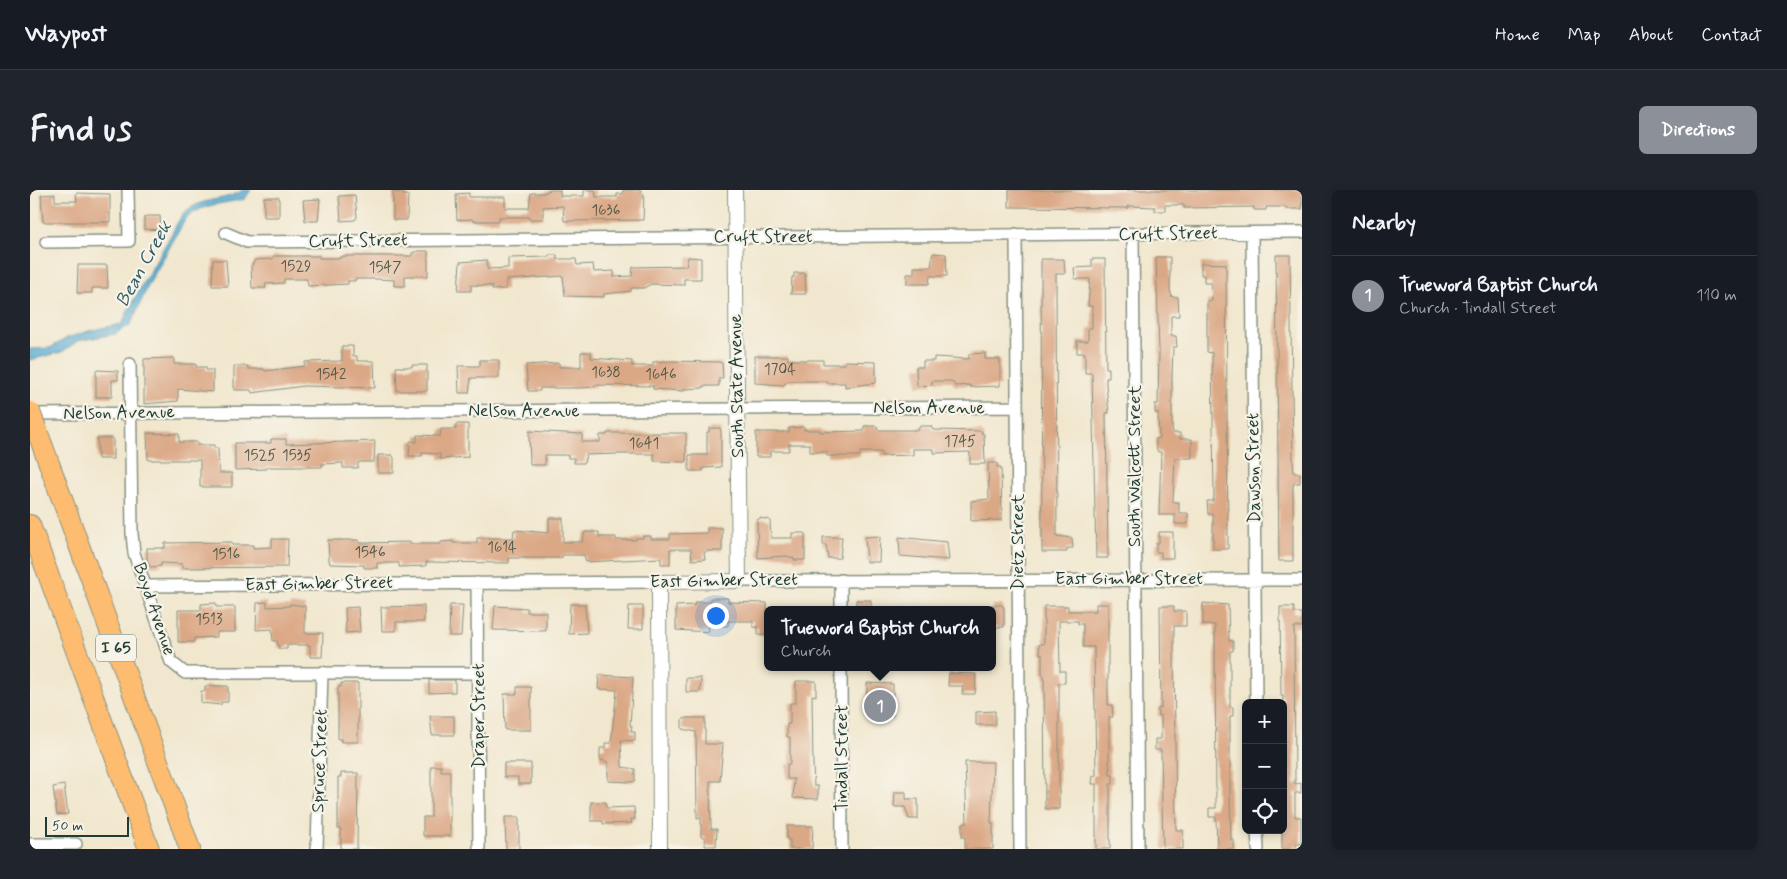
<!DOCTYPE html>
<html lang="en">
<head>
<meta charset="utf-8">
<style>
  :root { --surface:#171b24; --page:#20242c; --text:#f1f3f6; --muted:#9ea1a6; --line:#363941; --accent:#8c9099 }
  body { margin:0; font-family:Mynerve,sans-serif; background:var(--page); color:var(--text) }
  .controls { position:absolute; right:15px; bottom:15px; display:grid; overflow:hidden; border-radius:8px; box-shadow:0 2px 8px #0003 }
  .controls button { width:45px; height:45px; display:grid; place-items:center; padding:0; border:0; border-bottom:1px solid var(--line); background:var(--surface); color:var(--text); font:25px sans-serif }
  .scale { position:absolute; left:15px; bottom:12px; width:84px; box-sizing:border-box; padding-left:5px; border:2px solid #1f3d34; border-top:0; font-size:14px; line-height:18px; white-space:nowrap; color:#1f3d34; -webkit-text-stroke:4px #f7f3e8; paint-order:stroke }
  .you { position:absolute; left:685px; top:425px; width:18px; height:18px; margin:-12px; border:4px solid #fff; border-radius:50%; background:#1a73e8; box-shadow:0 0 0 8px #1a73e833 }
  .badge { display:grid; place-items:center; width:32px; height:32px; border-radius:50%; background:var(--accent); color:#fff; font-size:16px; font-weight:700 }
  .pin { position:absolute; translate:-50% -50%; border:2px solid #fff; box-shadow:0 1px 5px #0006 }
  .popup { position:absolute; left:734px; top:416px; width:232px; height:65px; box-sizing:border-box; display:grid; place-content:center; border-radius:8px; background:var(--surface); filter:drop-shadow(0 1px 4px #0005); font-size:16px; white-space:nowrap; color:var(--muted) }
  .popup b { font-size:19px; color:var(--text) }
  .popup::after { content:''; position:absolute; left:50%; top:100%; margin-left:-10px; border:10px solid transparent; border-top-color:var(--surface) }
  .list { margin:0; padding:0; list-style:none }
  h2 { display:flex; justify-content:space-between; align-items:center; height:65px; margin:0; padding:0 20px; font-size:21px }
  h2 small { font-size:16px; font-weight:400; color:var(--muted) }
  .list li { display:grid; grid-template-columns:32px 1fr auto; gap:15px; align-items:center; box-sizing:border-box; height:80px; padding:0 20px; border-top:1px solid var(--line) }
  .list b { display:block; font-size:19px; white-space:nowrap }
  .list p { margin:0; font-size:16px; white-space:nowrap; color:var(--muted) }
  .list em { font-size:16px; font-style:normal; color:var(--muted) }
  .icon { flex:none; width:28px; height:28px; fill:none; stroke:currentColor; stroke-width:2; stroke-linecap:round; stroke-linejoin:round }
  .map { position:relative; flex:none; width:1272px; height:659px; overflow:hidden; border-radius:8px }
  header { display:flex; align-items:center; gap:30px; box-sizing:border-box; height:70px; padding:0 25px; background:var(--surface); border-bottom:1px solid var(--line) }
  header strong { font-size:24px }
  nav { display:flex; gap:28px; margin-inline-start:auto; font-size:18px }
  .intro { display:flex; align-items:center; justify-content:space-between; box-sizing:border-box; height:120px; padding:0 30px }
  h1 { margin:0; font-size:35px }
  .button { padding:12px 22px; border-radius:8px; background:var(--accent); color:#fff; font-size:18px; font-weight:700 }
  main { display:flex; gap:30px; padding:0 30px }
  aside { flex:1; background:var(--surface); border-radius:8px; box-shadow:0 2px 8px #0003 }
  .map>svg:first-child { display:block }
  .water { fill:#56aad2; stroke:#3a7483 }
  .building { fill:#dba886 }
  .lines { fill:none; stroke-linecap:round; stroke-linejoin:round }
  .minor-casing { stroke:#889281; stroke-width:14 }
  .tertiary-casing { stroke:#889281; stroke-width:16 }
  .motorway-casing { stroke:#889281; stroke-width:22 }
  .minor { stroke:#fff; stroke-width:11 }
  .tertiary { stroke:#fff; stroke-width:14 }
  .motorway { stroke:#fdbc6f; stroke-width:20 }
  .motorway-bridge-casing { stroke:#889281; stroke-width:22; stroke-linecap:butt }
  .motorway-bridge { stroke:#fdbc6f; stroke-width:20 }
  .labels { text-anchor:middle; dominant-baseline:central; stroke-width:4.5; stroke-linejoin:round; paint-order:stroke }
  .number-label { font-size:15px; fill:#4e5848 }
  .shield { fill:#f7f3e8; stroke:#60746a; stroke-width:1 }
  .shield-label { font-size:16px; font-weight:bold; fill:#1f3d34 }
  .street-label { font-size:18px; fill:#1f3d34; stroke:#f7f3e8 }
  .water-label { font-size:19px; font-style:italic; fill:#305e63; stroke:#f7f3e8 }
</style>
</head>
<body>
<header>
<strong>Waypost</strong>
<nav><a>Home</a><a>Map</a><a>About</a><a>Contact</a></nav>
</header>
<div class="intro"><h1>Find us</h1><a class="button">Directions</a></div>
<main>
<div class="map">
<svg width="1272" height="659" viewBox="0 0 1272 659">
  <rect width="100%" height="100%" fill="#f7f3e8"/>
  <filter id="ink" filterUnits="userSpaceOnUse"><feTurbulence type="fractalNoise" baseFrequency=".02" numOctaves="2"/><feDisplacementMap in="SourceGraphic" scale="10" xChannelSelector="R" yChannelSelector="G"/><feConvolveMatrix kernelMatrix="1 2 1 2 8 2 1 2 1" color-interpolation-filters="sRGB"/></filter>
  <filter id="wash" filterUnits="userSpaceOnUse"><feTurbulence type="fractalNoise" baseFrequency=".0096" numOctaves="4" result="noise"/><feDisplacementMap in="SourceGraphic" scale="20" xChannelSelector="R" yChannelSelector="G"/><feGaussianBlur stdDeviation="1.12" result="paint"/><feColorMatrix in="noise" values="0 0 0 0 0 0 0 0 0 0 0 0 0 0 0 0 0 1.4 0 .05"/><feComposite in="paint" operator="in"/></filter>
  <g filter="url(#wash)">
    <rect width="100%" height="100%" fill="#f1e7ce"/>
    <path class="water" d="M213,0H221L215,9C195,14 171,13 155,30L119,94L101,134L85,144L48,151L32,162L0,170V159L20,158L37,148L62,140L92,134C105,104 122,79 138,50C145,39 148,27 159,19C176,7 197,11 213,0Z"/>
    <g id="blocks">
      <path class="building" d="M520,0H530V6H554V0H565L566,7H587V4H593V0H611V3L614,4L613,30L534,31L533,16L513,17V29H499V27H469V31H443L442,29L427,30L426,4L439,3V7H475V18H499L501,3H514Z
        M979,0H1272V19H1256V17H1236V20H1224V17L1154,18V15H1135V21H1125V17L1098,16V18L979,17Z
        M363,2H373V5H378L377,30H363Z
        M46,3L80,4V32H13L11,5L25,4V11H47Z
        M325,5L327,27L325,30L311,31L309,6Z
        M234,7H249V27H234Z
        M290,9L288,31H275L273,10Z
        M117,26H130L131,40L114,39V27Z
        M388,61H398V86H375V96H364V90L347,89H325V91H318V94L278,96L277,89H254V93L235,94L236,98H222L221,77L225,70L243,69V66H289V68H311V66H382V63Z
        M903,63L916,64L917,86H900L899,94H877V84H884V77H901Z
        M519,65H527V69H546L547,75L563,74L564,82L584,81V87L602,86L603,77L656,76L658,67L671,68V89H654V95L621,94L614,98H601V101L574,104V107L535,106L533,86L476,90V99L462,100V96L441,95V101H428L430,72L457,70V79L478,78V68L519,67Z
        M1246,65H1260L1263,271L1264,283H1270V293H1264L1263,297V371H1249Z
        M1126,67H1140V100L1142,107H1148L1149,126H1141V146H1146L1147,157H1143L1142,188V237L1143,243H1150V249H1162V268H1145L1143,312H1149V323H1158V334H1145V325H1129L1131,262H1128L1126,257V248H1129L1128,223H1125V214H1128L1129,161Z
        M1011,69H1034L1035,84H1026L1027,346L1042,348L1043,358H1037V362H1012Z
        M1062,69H1075L1076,178H1079V188H1076V195L1079,223H1076L1078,368H1066L1062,183H1055V163H1047V151H1058V138H1062V116H1058L1060,89H1045L1044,78L1062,77Z
        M183,70H196L198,96H182Z
        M1171,73L1196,74L1198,359H1183V324H1178L1177,311H1183L1184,305L1182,163L1177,162V111H1182L1181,93H1174V85H1171Z
        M48,75H77L78,98H62V103H47Z
        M764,83H775L776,104H761L762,87H764Z
        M312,156H323V166H327V171H344L345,198L274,196L222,203L221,200H204V176H218V179H234L235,181L275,176V172L312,171Z
        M551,162H561V168L602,171V176H623V172L640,171L689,172L692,173L693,188H689V196H673V198L654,199V201L623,199V196L565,195V197L550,198H510V201H498L496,175L529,173V177H551Z
        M955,163V169H970V196L940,197V195L925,196L922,191H902V195L887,196L886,177H893V171H904V167L939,169V164Z
        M725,166H758V170H793V174H815V171L846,172V193L815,197V193H797V191H758L754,195L725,193Z
        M144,168V174H166V177H176V180H183V202L148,199V211L114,214V169Z
        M450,170H469V188H441L439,203H429L428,176H450Z
        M382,175H397V201H367L366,177H382Z
        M66,180L88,181V190H82V207H66Z
        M426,234H438V267L410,269V264L392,263V266H379L380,251L387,252V245L410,246L411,239H426Z
        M834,236H847L848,240H888L890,236H901L903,240L952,241V244H954L955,274H940V262L904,263V259H883V265L851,266V262H830V266H797V262H780V254H759V261H740V267H726V242H759V238L774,237V240H790V242L834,241Z
        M679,238H690L691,242V277L673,278V281H659V265H677V242H679Z
        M499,241L552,244V252H570V245H577V243H656V272L624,271V264H588L556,265L554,273H544V268H538V265H515V275H500Z
        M117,243L149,244V252H167V255H184V258H188L189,283H202V297H170V270H118Z
        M67,248H83V269H68Z
        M241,249H256V254L345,251L344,272H328V278H313V273L292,274V277H237V279L205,280V253H241Z
        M348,265H362L364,268V283H348Z
        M958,273H967V277H971L972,330L941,331V311L959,309Z
        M519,328H533V352H552L555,342H569V347H586V350H606V348H613V346H621V349H640V344L677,343V338H692V361H677L674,363L675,369L662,370L661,359H640V374H631V368L556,372L554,365H532V368H479V373L396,372V376L369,377V373H347V378H334V375L300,374L299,370L298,350H329V353L380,352V354H411V352L423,351V353H447V348H483L484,340L519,343Z
        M730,328L740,330L741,348H762V343H775V370H764V368L756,366L728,368L727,330Z
        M1129,342H1143V368H1131V362H1126V353H1129Z
        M850,346L849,372H837L835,347Z
        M793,347H812L810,368H798L796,355H793Z
        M869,347L917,352L919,370L870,366Z
        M242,349H258L257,377L152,378V374L131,373V376L120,377L117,369V358H135V353L202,352V355H223V358L242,357Z
        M681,408H698V412L737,413L738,445H728V437H723V431H698V436H678L679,442L646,440V416L665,415V412H681Z
        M826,410H841V420H826Z
        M237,412V417L260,416V414L275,416V443H293L292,467H280V455H257V459H249L247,451H243L242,439L226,440L227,413Z
        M186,413V417H205V442H187V447L164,448V452H148V420H171V414Z
        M1173,413L1198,415L1199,451H1203V461H1200V517H1203V526H1200V601L1201,650H1204V659H1187L1186,627H1179V618H1186L1185,435H1173Z
        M540,414H555L557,443L539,444Z
        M1066,414H1078V515H1082L1083,527H1079V574L1080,585H1083V594H1080V659H1066V594H1062L1063,586L1066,585L1064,457H1053V434H1048V431H1029L1030,481H1035V493H1029V619H1015L1014,485H1012V464H1010L1009,454H1014V416H1038V421H1066Z
        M420,415H433L431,446H419Z
        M962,415H972L974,418V437H962Z
        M394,416V432H366V441H352L351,417Z
        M465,416L497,418V422H516V441L463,440Z
        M599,416H613V439H598Z
        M1130,416H1144V421H1156V436H1144V460L1146,640H1153V659H1133L1131,560H1125V549H1131V526H1128V518H1131Z
        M328,417L330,442L316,443L315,418Z
        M1250,417H1264V423H1272V437H1264L1265,594L1271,593V603H1265V627H1271V654H1266V659H1252L1253,506H1251Z
        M919,483L946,484L945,504H932L933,496H918Z
        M569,485L603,487L600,536H602L601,542H605V551L591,550L592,577L605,579V591L601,592L578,591V572L570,570V558H575V553H581L587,500L568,499Z
        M656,488H671L670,502H656Z
        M399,490H425V502L399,503Z
        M766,491H786V506L782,505L783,574L784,596H788V609L763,608L764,589H757V574H760V547H757V534H760V513H766Z
        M311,493H328V552H311V549H308V497H311Z
        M837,493L863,494V526L836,525Z
        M175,496H198V512H191V515L171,513V501H175Z
        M487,497H501V540H475L474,504H487Z
        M965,521V535H946V522Z
        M400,526H424V545H402Z
        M656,528H675V554H693L690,591H680L681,639H687L686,656H675V647H671V627L667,628L666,542L652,539V530Z
        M935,572H963L961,633H963V659H935V647H932V634L937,633Z
        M474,573H501V594H488V587H474Z
        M401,576H411V581H420V646H393V627H401Z
        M311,583H328L327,659H311V639H308V587H311Z
        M34,595L38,624L27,625L23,597Z
        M865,602H876V609H888V629H879L875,617H864Z
        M561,612H576V618L604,617L605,629H601L602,633L573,634V631H561Z
        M475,627H489V659H476Z
        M757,636H783L782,659H760V650H757Z"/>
    </g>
  </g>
  <g filter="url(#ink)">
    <use href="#blocks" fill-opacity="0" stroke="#889281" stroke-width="1"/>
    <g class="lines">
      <g class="minor-casing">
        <path id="minor" d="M196,43L217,52L1272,42
          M1222,43L1226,513
          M986,44L990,659
          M1103,44L1108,659
          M16,52L99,51L98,0
          M100,174L102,344L104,363L141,472L155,483H449
          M0,224L987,217
          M811,390V420
          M709,391L1272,390
          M447,393L449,659
          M116,396L629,392
          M811,477L812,659
          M1227,640L1228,659
          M0,654H46
          M287,659L292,482"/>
      </g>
      <g class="tertiary-casing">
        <path id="tertiary" d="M630,659L629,392L709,391L705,0"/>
      </g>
      <g class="motorway-casing">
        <path id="motorway" d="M13,257L160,659
          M0,335L119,659"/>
      </g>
      <use href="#minor" class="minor"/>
      <use href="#tertiary" class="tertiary"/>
      <use href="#motorway" class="motorway"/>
      <g class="motorway-bridge-casing">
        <path id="motorway-bridge" d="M0,222L13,257"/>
      </g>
      <use href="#motorway-bridge" class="motorway-bridge"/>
    </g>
  </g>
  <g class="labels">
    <g class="number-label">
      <text x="576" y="21">1636</text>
      <text x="266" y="77">1529</text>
      <text x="355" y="78">1547</text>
      <text x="750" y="180">1704</text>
      <text x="576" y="183">1638</text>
      <text x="301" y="185">1542</text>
      <text x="631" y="185">1646</text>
      <text x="930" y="252">1745</text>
      <text x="614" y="254">1641</text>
      <text x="230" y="266">1525</text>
      <text x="267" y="266">1535</text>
      <text x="472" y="358">1614</text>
      <text x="340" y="363">1546</text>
      <text x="196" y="365">1516</text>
      <text x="179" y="430">1513</text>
    </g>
    <rect class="shield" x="66" y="444.5" width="40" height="27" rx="4"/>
    <g class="shield-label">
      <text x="86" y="458">I 65</text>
    </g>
    <g class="street-label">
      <text transform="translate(1138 44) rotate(-1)">Cruft Street</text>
      <text x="733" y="47">Cruft Street</text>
      <text transform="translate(328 51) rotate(-1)">Cruft Street</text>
      <text transform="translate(707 196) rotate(-91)">South State Avenue</text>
      <text x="899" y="218">Nelson Avenue</text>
      <text x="494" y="221">Nelson Avenue</text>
      <text transform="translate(89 223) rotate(-1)">Nelson Avenue</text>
      <text transform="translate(1105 276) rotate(-90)">South Walcott Street</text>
      <text transform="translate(1224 278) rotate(-91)">Dawson Street</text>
      <text transform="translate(988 352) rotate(-90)">Dietz Street</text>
      <text x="1099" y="389">East Gimber Street</text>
      <text transform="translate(694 391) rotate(-1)">East Gimber Street</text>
      <text transform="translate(289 394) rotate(-1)">East Gimber Street</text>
      <text transform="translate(124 419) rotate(71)">Boyd Avenue</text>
      <text transform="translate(449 526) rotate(-90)">Draper Street</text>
      <text transform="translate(812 568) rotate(-90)">Tindall Street</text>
      <text transform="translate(290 571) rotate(-88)">Spruce Street</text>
    </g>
    <g class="water-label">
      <text transform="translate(114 74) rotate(-61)">Bean Creek</text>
    </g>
  </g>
</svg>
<div class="controls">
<button>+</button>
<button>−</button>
<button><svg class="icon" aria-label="locate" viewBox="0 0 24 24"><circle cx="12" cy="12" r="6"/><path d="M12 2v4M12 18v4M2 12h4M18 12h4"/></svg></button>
</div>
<div class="scale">50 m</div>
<div class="you"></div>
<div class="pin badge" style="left:850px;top:516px">1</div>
<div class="popup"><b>Trueword Baptist Church</b>Church</div>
</div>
<aside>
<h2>Nearby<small></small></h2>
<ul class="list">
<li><span class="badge">1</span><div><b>Trueword Baptist Church</b><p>Church · Tindall Street</p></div><em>110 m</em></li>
</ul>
</aside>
</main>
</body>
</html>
